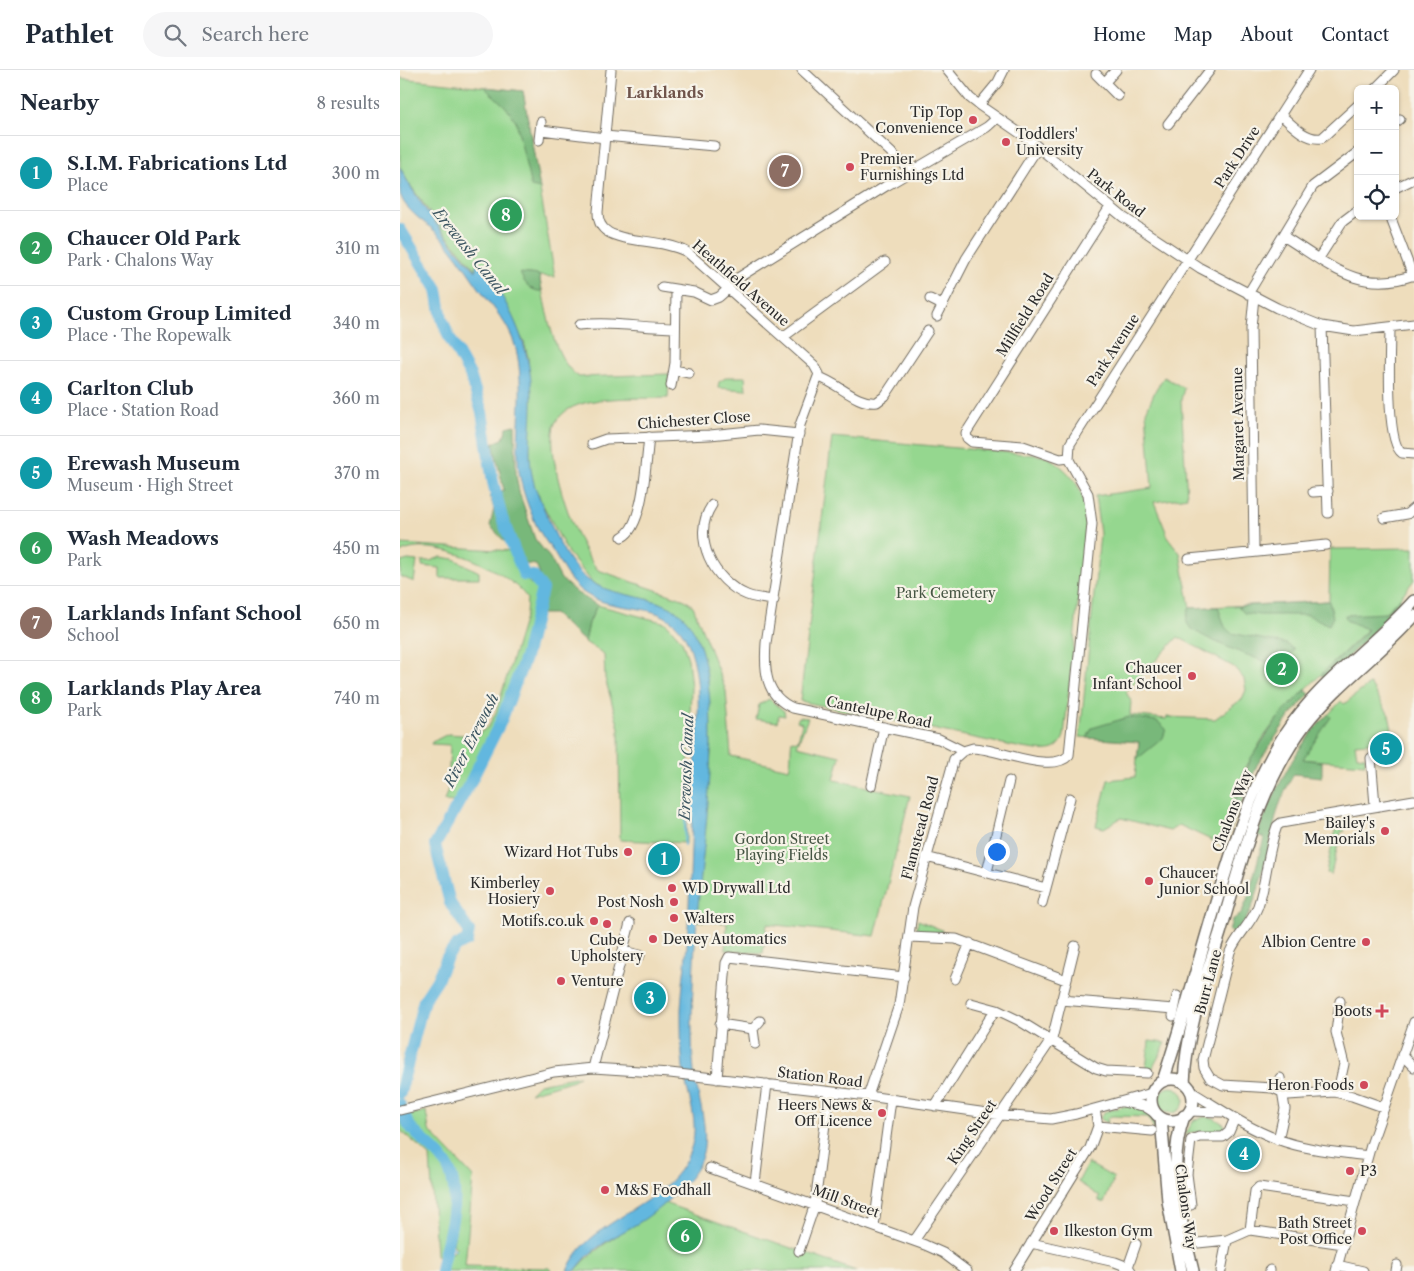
<!DOCTYPE html>
<html lang="en">
<head>
<meta charset="utf-8">
<style>
  :root { --surface:#fff; --page:#f6f6f7; --text:#1f2937; --muted:#747a83; --line:#e0e1e3; --accent:#7c3aed }
  body { margin:0; font-family:"Libre Caslon Text",serif; background:var(--page); color:var(--text) }
  .controls { position:absolute; right:15px; top:15px; display:grid; overflow:hidden; border-radius:8px; box-shadow:0 1px 4px #0004 }
  .controls button { width:45px; height:45px; display:grid; place-items:center; padding:0; border:0; border-bottom:1px solid var(--line); background:var(--surface); color:var(--text); font:25px sans-serif }
  .you { position:absolute; left:596px; top:781px; width:18px; height:18px; margin:-12px; border:4px solid #fff; border-radius:50%; background:#1a73e8; box-shadow:0 0 0 8px #1a73e833 }
  .badge { display:grid; place-items:center; width:32px; height:32px; border-radius:50%; background:var(--accent); color:#fff; font-size:16px; font-weight:700 }
  .pin { position:absolute; translate:-50% -50%; border:2px solid #fff; box-shadow:0 1px 5px #0006 }
  .list { margin:0; padding:0; list-style:none }
  h2 { display:flex; justify-content:space-between; align-items:center; height:65px; margin:0; padding:0 20px; font-size:21px }
  h2 small { font-size:16px; font-weight:400; color:var(--muted) }
  .list li { display:grid; grid-template-columns:32px 1fr auto; gap:15px; align-items:center; box-sizing:border-box; height:75px; padding:0 20px; border-top:1px solid var(--line) }
  .list b { display:block; font-size:19px; white-space:nowrap }
  .list p { margin:0; font-size:16px; white-space:nowrap; color:var(--muted) }
  .list em { font-size:16px; font-style:normal; color:var(--muted) }
  .icon { flex:none; width:28px; height:28px; fill:none; stroke:currentColor; stroke-width:2; stroke-linecap:round; stroke-linejoin:round }
  .map { position:relative; flex:none; width:1014px; height:1201px; overflow:hidden }
  header { display:flex; align-items:center; gap:30px; box-sizing:border-box; height:70px; padding:0 25px; background:var(--surface); border-bottom:1px solid var(--line) }
  header strong { font-size:24px }
  nav { display:flex; gap:28px; margin-inline-start:auto; font-size:18px }
  .search { width:350px; height:45px; background:var(--page); display:flex; align-items:center; gap:12px; box-sizing:border-box; padding:0 18px; border-radius:28px; color:var(--muted); font-size:19px }
  main { display:flex }
  aside { flex:1; background:var(--surface) }
  .map>svg:first-child { display:block }
  .green { fill:#95d78f; stroke:#60815d; fill-rule:evenodd }
  .forest { fill:#78b87a; stroke:#527252 }
  .water { fill:#62b7df; stroke:#467185 }
  .lines { fill:none; stroke-linecap:round; stroke-linejoin:round }
  .stream { stroke:#62b7df; stroke-width:2 }
  .river { stroke:#62b7df; stroke-width:12 }
  .minor-casing { stroke:#6f695e; stroke-width:11 }
  .major-casing { stroke:#6f695e; stroke-width:14 }
  .minor { stroke:#fff; stroke-width:9 }
  .major { stroke:#fff; stroke-width:11 }
  .poi-dot { fill:#d1495b; stroke:#f7f3e8; stroke-width:2 }
  .labels { text-anchor:middle; dominant-baseline:central; stroke-width:4.5; stroke-linejoin:round; paint-order:stroke }
  .poi-label { font-size:14px; fill:#2b2b2b; stroke:#f7f3e8; text-anchor:end }
  .street-label { font-size:14px; fill:#2b2b2b; stroke:#f7f3e8 }
  .park-label { font-size:14px; fill:#465644; stroke:#f7f3e8 }
  .neighbourhood-label { font-size:15px; font-weight:bold; fill:#6f534a; stroke:#f7f3e8 }
  .water-label { font-size:15px; font-style:italic; fill:#3c5561; stroke:#f7f3e8 }
</style>
</head>
<body>
<header>
<strong>Pathlet</strong>
<div class="search"><svg class="icon" aria-label="search" viewBox="0 0 24 24"><circle cx="10" cy="10" r="6"/><path d="M15 15l6 6"/></svg>Search here</div>
<nav><a>Home</a><a>Map</a><a>About</a><a>Contact</a></nav>
</header>
<main>
<aside>
<h2>Nearby<small>8 results</small></h2>
<ul class="list">
<li><span class="badge" style="background:#0f9aa8">1</span><div><b>S.I.M. Fabrications Ltd</b><p>Place</p></div><em>300 m</em></li>
<li><span class="badge" style="background:#2e9e5b">2</span><div><b>Chaucer Old Park</b><p>Park · Chalons Way</p></div><em>310 m</em></li>
<li><span class="badge" style="background:#0f9aa8">3</span><div><b>Custom Group Limited</b><p>Place · The Ropewalk</p></div><em>340 m</em></li>
<li><span class="badge" style="background:#0f9aa8">4</span><div><b>Carlton Club</b><p>Place · Station Road</p></div><em>360 m</em></li>
<li><span class="badge" style="background:#0f9aa8">5</span><div><b>Erewash Museum</b><p>Museum · High Street</p></div><em>370 m</em></li>
<li><span class="badge" style="background:#2e9e5b">6</span><div><b>Wash Meadows</b><p>Park</p></div><em>450 m</em></li>
<li><span class="badge" style="background:#8d6e63">7</span><div><b>Larklands Infant School</b><p>School</p></div><em>650 m</em></li>
<li><span class="badge" style="background:#2e9e5b">8</span><div><b>Larklands Play Area</b><p>Park</p></div><em>740 m</em></li>
</ul>
</aside>
<div class="map">
<svg width="1014" height="1201" viewBox="0 0 1014 1201">
  <rect width="100%" height="100%" fill="#f7f3e8"/>
  <filter id="ink" filterUnits="userSpaceOnUse"><feTurbulence type="fractalNoise" baseFrequency=".02" numOctaves="2"/><feDisplacementMap in="SourceGraphic" scale="10" xChannelSelector="R" yChannelSelector="G"/><feConvolveMatrix kernelMatrix="1 2 1 2 8 2 1 2 1" color-interpolation-filters="sRGB"/></filter>
  <filter id="wash" filterUnits="userSpaceOnUse"><feTurbulence type="fractalNoise" baseFrequency=".0096" numOctaves="4" result="noise"/><feDisplacementMap in="SourceGraphic" scale="20" xChannelSelector="R" yChannelSelector="G"/><feGaussianBlur stdDeviation="1.12" result="paint"/><feColorMatrix in="noise" values="0 0 0 0 0 0 0 0 0 0 0 0 0 0 0 0 0 1.4 0 .05"/><feComposite in="paint" operator="in"/></filter>
  <g filter="url(#wash)">
    <rect width="100%" height="100%" fill="#eeddbc"/>
    <path class="green" d="M0,8L123,21L155,207L139,206C146,235 152,290 179,307L269,304L268,328C239,329 194,325 169,339C163,343 156,349 154,356C146,390 175,474 198,500L285,530L293,536L326,621L331,686L389,699C392,689 390,679 392,670L398,671L402,653L397,651L399,647L408,648L397,676L440,686L434,710L510,726L475,866L367,854L363,883L325,880L327,853L296,851L311,683L309,629L305,596L298,571L256,532L209,521L193,513L168,483L142,433L134,415L128,387L131,349L128,287L124,272L79,192L76,195L77,201L42,160L8,112L0,97Z
      M327,307H345L346,320L318,318L319,312Z
      M764,307L784,318L781,330L787,427L754,432L769,469L780,483L790,538L929,531L930,479L1014,478V510L1000,528L905,620L878,648L863,668L845,699L823,765L824,776L779,755L770,761L721,748L704,758L696,756L708,710L735,707L739,672L680,667L700,464L695,426L752,418L746,342L756,319ZM778,567L834,597L844,609L846,620L842,629L815,649L767,647L766,649L730,645L731,631L726,622Z
      M432,367L625,384C633,385 646,385 652,390C677,407 686,424 686,455L664,666C657,686 640,680 622,678L400,631Z
      M0,474L114,481L123,507L137,519C123,598 94,663 54,732L44,731L48,719L50,675L31,674L32,672L48,664L76,666L89,656L96,642L126,544L127,528C108,500 32,464 0,483Z
      M41,487L54,489L79,502V508H40V498L22,496V491H30Z
      M8,490L17,491L14,512L0,506L1,492Z
      M197,535L266,553L282,571L288,589L291,617L286,773L220,770L219,658L205,608L204,584L185,572L189,553Z
      M970,614L989,645L992,660L978,661L979,672L955,674L957,686L965,687V694L900,689L928,645L941,631L944,634Z
      M369,629L384,641L385,646L379,645L377,652L356,649L359,635Z
      M939,751L945,761L941,762L931,804L926,803L937,752Z
      M518,850L542,860L541,863H522L517,858Z
      M749,971L766,973L752,999H746Z
      M179,1006L174,1010L130,1023L139,1014Z
      M758 1030a13 13 0 1 1 26 0a13 13 0 1 1-26 0Z
      M725,1036C756,1035 757,1063 761,1087H758L755,1061L748,1047L712,1046L707,1048L708,1053L702,1050L700,1047L704,1042Z
      M26,1041L29,1060L73,1107L65,1196L150,1198L151,1201H45L49,1180L53,1183L56,1178L53,1174C58,1145 63,1107 41,1084C30,1073 17,1063 7,1051L6,1046Z
      M805,1047L814,1048L825,1055V1060L818,1063L792,1062L785,1065L794,1050Z
      M0,1049L3,1056C15,1066 31,1077 40,1090C59,1119 49,1157 42,1188L36,1185L30,1086L0,1060Z
      M688,1093L714,1108L704,1133L699,1131V1126L678,1112Z
      M264,1133L456,1201H175C200,1171 235,1157 264,1133Z"/>
    <path class="forest" d="M84,17L123,21L140,119L131,117L116,51L105,36Z
      M120,203L139,205L142,221C131,222 124,213 120,203Z
      M115,355L116,405L119,422L135,469L150,488L161,509L177,523L197,535L189,553L185,572L154,544H132L137,519L132,515L140,505L136,495L118,493L114,481L90,456L94,439L90,425L104,420L93,373L103,369L107,357Z
      M1000,528L1002,533L926,609L921,605L968,560L946,550L945,545L986,543Z
      M929,531L933,547L929,555L908,545H860L844,543L838,536Z
      M818,537L825,557L831,563L887,574L894,580L883,595L878,596C860,590 801,569 789,556C784,551 788,544 789,538Z
      M905,620L910,624L889,647L857,695L824,776L823,765L851,688L878,648Z
      M928,644L931,647L903,689L922,692V707L894,704C888,714 883,725 879,736C871,760 857,855 833,863L829,861L832,850L841,844L847,830L864,768L857,765C875,721 894,678 928,644Z
      M729,647L757,651L766,659L763,668L737,689L739,672L687,668L692,658Z"/>
    <path class="water" d="M0,97C17,132 49,172 76,201V195L79,192C109,232 131,275 132,326C133,365 123,392 140,430C152,456 164,492 188,510C217,531 267,522 289,553C330,613 302,777 297,849C294,881 293,912 292,944C292,963 292,983 294,1002C298,1030 311,1062 301,1089C294,1110 259,1140 240,1152C224,1162 206,1170 191,1183C185,1188 180,1195 175,1201H167C190,1145 269,1139 290,1081C301,1053 287,1026 283,998C281,980 281,958 281,940C282,918 285,896 287,875C290,823 291,771 293,719C296,676 307,603 284,565C262,530 224,544 191,527C171,517 165,501 154,483C147,472 139,463 134,450C126,431 118,409 118,388C117,352 127,299 111,265C104,249 92,237 82,222C67,202 57,184 39,165C27,153 4,141 0,123C0,115 0,105 0,97Z"/>
    <g class="lines">
      <path class="stream" d="M284,775L286,745L294,742
        M48,1174L55,1180"/>
      <path class="river" d="M0,159L37,219L42,249L49,267L70,305L82,342L93,412L102,448L124,505L133,506L142,519L125,588L101,651L70,713L35,775L50,833L69,861L67,871L56,876L47,887L37,910L24,930L0,1023
        M0,1035C8,1061 18,1064 37,1083C70,1115 47,1163 41,1201"/>
    </g>
  </g>
  <g filter="url(#ink)">
    <g class="lines">
      <g class="minor-casing">
        <path id="minor" d="M211,0L198,142C198,150 201,158 208,162C225,173 263,169 287,182L414,295L419,304L400,355L366,573C364,600 365,626 393,638L539,669L563,681
          M402,0L511,101
          M547,0L570,28L579,35L627,68L723,147L800,198L877,238L922,256L954,261L1014,254
          M696,4L718,26
          M705,12L716,0
          M975,19L994,0
          M579,35L598,12L604,0
          M881,45C891,54 906,71 922,68L958,35
          M995,53L1000,49
          M768,54L810,0
          M141,60L205,68
          M205,66L314,76
          M139,70L141,52
          M995,118L1014,109
          M990,146L1013,206
          M883,166C929,194 958,225 1014,205
          M919,188L942,152L958,140
          M325,216L486,116L587,57L597,48
          M262,217L294,222L311,230L319,227L328,219
          M848,224L913,116L958,82
          M530,229L542,235
          M537,246L566,189L638,77
          M179,255C212,251 242,258 275,258
          M922,256L928,443
          M990,258C990,280 985,372 1002,383L1014,384
          M383,267L485,192
          M274,300L289,303
          M419,307C438,313 457,335 477,332L485,326L528,261
          M271,316L275,293L276,220
          M192,374L206,369L310,365L359,360L399,364
          M668,388L660,389L623,376L572,372L567,368L566,363L710,137
          M913,422L928,421
          M312,435C290,467 314,512 347,525C355,528 365,529 374,530
          M984,448L1007,444L1014,438
          M222,467C244,457 246,390 249,367
          M854,481L851,258L854,227
          M789,489L926,475
          M971,688L975,735
          M471,716L484,657
          M526,787L646,818
          M587,802L609,711
          M642,833L670,728
          M509,867L556,869L666,910
          M223,881L240,885
          M555,909L570,873
          M661,930L774,939
          M571,933L597,940L618,950L696,998L706,1001L747,1003
          M773,946L777,926
          M320,954L353,959
          M355,974L353,959L360,951
          M1002,985L1014,997
          M193,998L230,853
          M317,1009L326,893L329,887L504,907
          M790,1021C819,1038 845,1057 877,1069C905,1080 938,1082 968,1086
          M934,1022L940,1012L944,994L936,962L940,931
          M468,1026L499,935L513,837L554,689L563,681L573,678C597,678 652,705 669,685L692,454L688,424L669,390L670,374L909,0
          M723,1032L744,1036L755,1043
          M535,1036L595,940
          M983,1037L952,1026L934,1022L888,1025L873,1018L823,1015L810,1008L804,998L803,990L830,882C837,865 852,853 858,836C867,810 867,782 877,756L881,753L1014,730
          M0,1040L154,1002L193,998L270,1003L468,1026L601,1045L651,1049L676,1044L752,1023
          M789,1041L822,1042
          M698,1056L752,1061
          M878,1070L885,1039L880,1008
          M310,1098L525,1175L543,1183L567,1201
          M355,1113L367,1014
          M791,1135L787,1104L791,1070L799,1067H823L829,1062L835,1048
          M474,1156L491,1030
          M850,1160L855,1121L859,1117L955,1131
          M514,1171L652,969L675,876
          M631,1173L715,1192L728,1197L731,1201
          M798,1173L827,1170L850,1160L943,1174
          M399,1181L415,1134L429,1022
          M937,1195L963,1201
          M728,1197L736,1174
          M614,1201L690,1078L698,1056L695,1039
          M821,1201L827,1170
          M870,1201V1200
          M936,1201L971,1075L1014,952
          M996,1201L997,1195"/>
      </g>
      <g class="major-casing">
        <path id="major" d="M751 1030a21 21 0 1 1 42 0a21 21 0 1 1-42 0Z
          M763,1011C786,943 803,872 825,804C840,755 857,707 885,664C919,612 973,577 1014,531
          M784,1013C786,961 804,913 820,863C842,790 859,715 906,653C938,613 980,584 1014,546
          M784,1046C766,1095 781,1153 793,1201
          M761,1048L768,1131L781,1201"/>
      </g>
      <use href="#minor" class="minor"/>
      <use href="#major" class="major"/>
    </g>
  </g>
  <g class="poi-dot">
    <circle cx="573" cy="50" r="5"/>
    <circle cx="606" cy="72" r="5"/>
    <circle cx="450" cy="97" r="5"/>
    <circle cx="792" cy="606" r="5"/>
    <circle cx="985" cy="761" r="5"/>
    <circle cx="228" cy="782" r="5"/>
    <circle cx="749" cy="811" r="5"/>
    <circle cx="272" cy="818" r="5"/>
    <circle cx="150" cy="821" r="5"/>
    <circle cx="274" cy="832" r="5"/>
    <circle cx="274" cy="848" r="5"/>
    <circle cx="194" cy="851" r="5"/>
    <circle cx="207" cy="854" r="5"/>
    <circle cx="253" cy="869" r="5"/>
    <circle cx="966" cy="872" r="5"/>
    <circle cx="161" cy="911" r="5"/>
    <path d="M979.5 933.5h5v5h5v5h-5v5h-5v-5h-5v-5h5z"/>
    <circle cx="964" cy="1015" r="5"/>
    <circle cx="482" cy="1043" r="5"/>
    <circle cx="950" cy="1101" r="5"/>
    <circle cx="205" cy="1120" r="5"/>
    <circle cx="654" cy="1161" r="5"/>
    <circle cx="962" cy="1161" r="5"/>
  </g>
  <g class="labels">
    <g class="poi-label">
      <text x="563" y="42">Tip Top<tspan x="563" dy="16">Convenience</tspan></text>
      <text x="616" y="64" text-anchor="start">Toddlers'<tspan x="616" dy="16">University</tspan></text>
      <text x="460" y="89" text-anchor="start">Premier<tspan x="460" dy="16">Furnishings Ltd</tspan></text>
      <text x="782" y="598">Chaucer<tspan x="782" dy="16">Infant School</tspan></text>
      <text x="975" y="753">Bailey's<tspan x="975" dy="16">Memorials</tspan></text>
      <text x="218" y="782">Wizard Hot Tubs</text>
      <text x="759" y="803" text-anchor="start">Chaucer<tspan x="759" dy="16">Junior School</tspan></text>
      <text x="140" y="813">Kimberley<tspan x="140" dy="16">Hosiery</tspan></text>
      <text x="282" y="818" text-anchor="start">WD Drywall Ltd</text>
      <text x="264" y="832">Post Nosh</text>
      <text x="284" y="848" text-anchor="start">Walters</text>
      <text x="184" y="851">Motifs.co.uk</text>
      <text x="263" y="869" text-anchor="start">Dewey Automatics</text>
      <text x="207" y="870" text-anchor="middle">Cube<tspan x="207" dy="16">Upholstery</tspan></text>
      <text x="956" y="872">Albion Centre</text>
      <text x="171" y="911" text-anchor="start">Venture</text>
      <text x="972" y="941">Boots</text>
      <text x="954" y="1015">Heron Foods</text>
      <text x="472" y="1035">Heers News &amp;<tspan x="472" dy="16">Off Licence</tspan></text>
      <text x="960" y="1101" text-anchor="start">P3</text>
      <text x="215" y="1120" text-anchor="start">M&amp;S Foodhall</text>
      <text x="952" y="1153">Bath Street<tspan x="952" dy="16">Post Office</tspan></text>
      <text x="664" y="1161" text-anchor="start">Ilkeston Gym</text>
    </g>
    <g class="street-label">
      <text transform="translate(837 87) rotate(-57)">Park Drive</text>
      <text transform="translate(716 123) rotate(38)">Park Road</text>
      <text transform="translate(341 213) rotate(41)">Heathfield Avenue</text>
      <text transform="translate(625 245) rotate(-58)">Millfield Road</text>
      <text transform="translate(713 280) rotate(-57)">Park Avenue</text>
      <text transform="translate(294 350) rotate(-4)">Chichester Close</text>
      <text transform="translate(838 354) rotate(-91)">Margaret Avenue</text>
      <text transform="translate(479 642) rotate(12)">Cantelupe Road</text>
      <text transform="translate(832 741) rotate(-69)">Chalons Way</text>
      <text transform="translate(520 758) rotate(-75)">Flamstead Road</text>
      <text transform="translate(808 912) rotate(-75)">Burr Lane</text>
      <text transform="translate(420 1007) rotate(7)">Station Road</text>
      <text transform="translate(572 1062) rotate(-56)">King Street</text>
      <text transform="translate(651 1115) rotate(-58)">Wood Street</text>
      <text transform="translate(446 1131) rotate(20)">Mill Street</text>
      <text transform="translate(786 1137) rotate(82)">Chalons Way</text>
    </g>
    <g class="park-label">
      <text x="546" y="523">Park Cemetery</text>
      <text x="382" y="769">Gordon Street<tspan x="382" dy="16">Playing Fields</tspan></text>
    </g>
    <g class="neighbourhood-label">
      <text x="265" y="22">Larklands</text>
    </g>
    <g class="water-label">
      <text transform="translate(70 181) rotate(51)">Erewash Canal</text>
      <text transform="translate(71 670) rotate(-63)">River Erewash</text>
      <text transform="translate(286 697) rotate(-88)">Erewash Canal</text>
    </g>
  </g>
</svg>
<div class="controls">
<button>+</button>
<button>−</button>
<button><svg class="icon" aria-label="locate" viewBox="0 0 24 24"><circle cx="12" cy="12" r="6"/><path d="M12 2v4M12 18v4M2 12h4M18 12h4"/></svg></button>
</div>
<div class="you"></div>
<div class="pin badge" style="left:264px;top:789px;background:#0f9aa8">1</div>
<div class="pin badge" style="left:882px;top:599px;background:#2e9e5b">2</div>
<div class="pin badge" style="left:250px;top:928px;background:#0f9aa8">3</div>
<div class="pin badge" style="left:844px;top:1084px;background:#0f9aa8">4</div>
<div class="pin badge" style="left:986px;top:679px;background:#0f9aa8">5</div>
<div class="pin badge" style="left:285px;top:1166px;background:#2e9e5b">6</div>
<div class="pin badge" style="left:385px;top:101px;background:#8d6e63">7</div>
<div class="pin badge" style="left:106px;top:145px;background:#2e9e5b">8</div>
</div>
</main>
</body>
</html>
